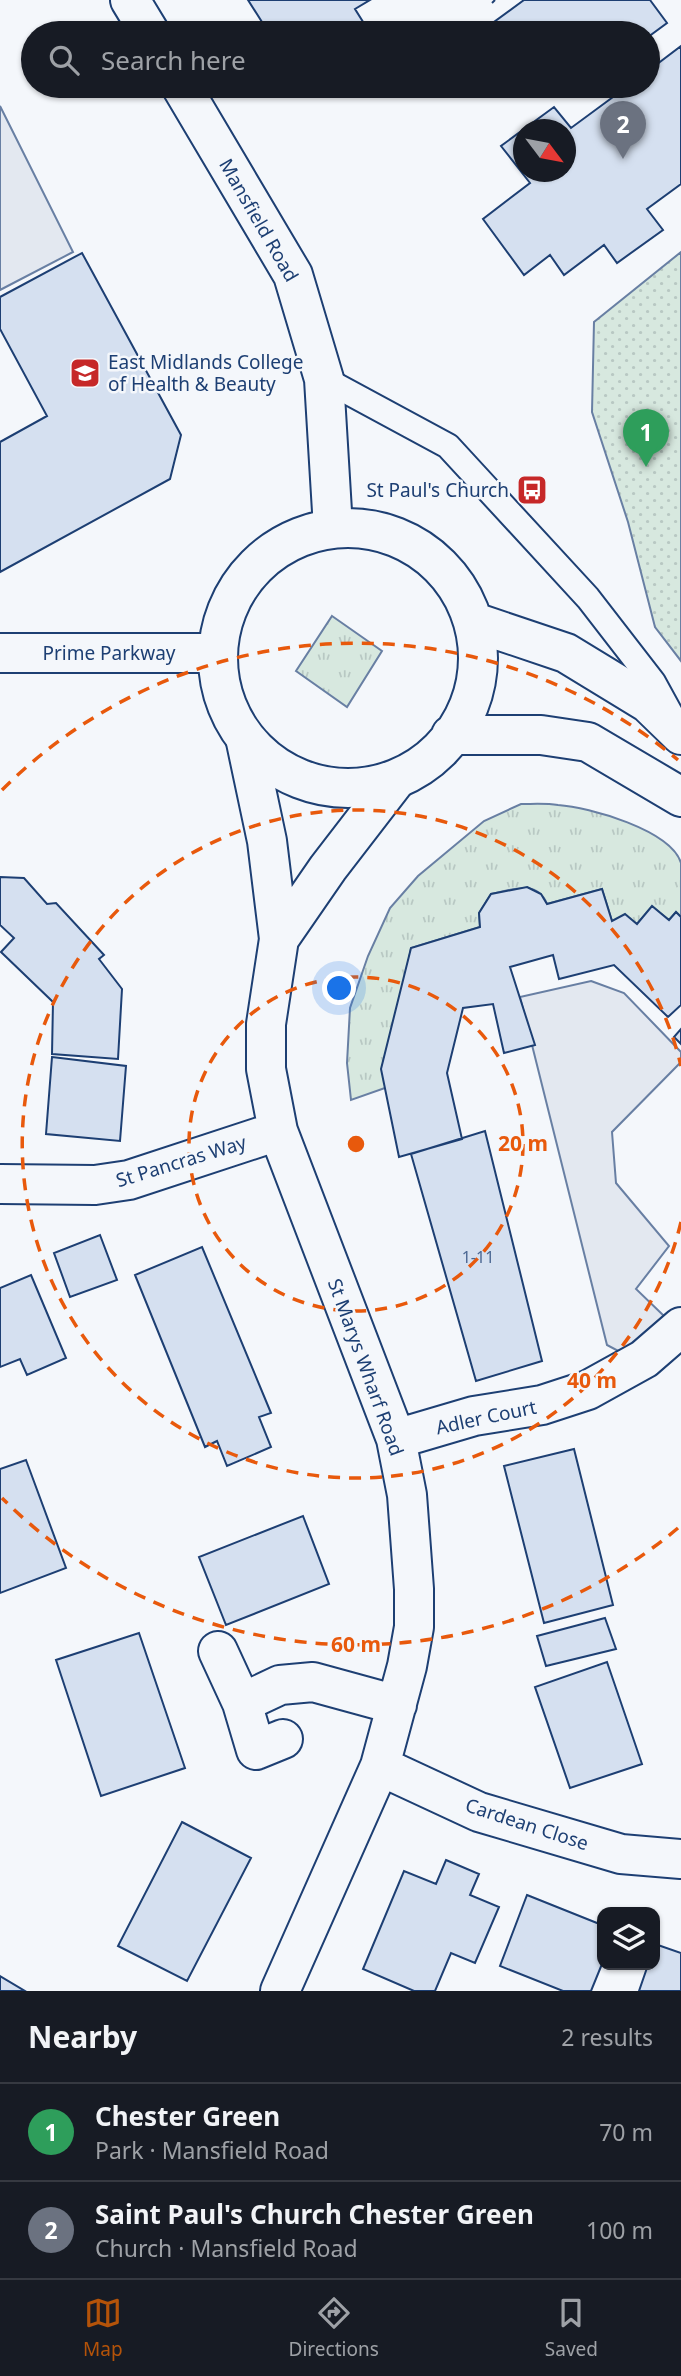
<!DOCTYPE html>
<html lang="en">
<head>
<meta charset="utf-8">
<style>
  :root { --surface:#171b24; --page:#242831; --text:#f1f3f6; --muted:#9ea1a6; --line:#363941; --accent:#b45309 }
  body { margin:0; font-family:"Noto Sans",sans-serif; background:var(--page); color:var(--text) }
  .controls { position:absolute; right:21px; bottom:21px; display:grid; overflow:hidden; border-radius:14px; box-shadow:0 2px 5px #0004 }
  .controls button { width:63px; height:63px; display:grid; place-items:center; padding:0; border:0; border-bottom:2px solid var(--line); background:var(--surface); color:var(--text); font:35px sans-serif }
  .compass { position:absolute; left:513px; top:119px; width:63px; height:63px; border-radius:50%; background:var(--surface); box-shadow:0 2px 5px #0004; rotate:122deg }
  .you { position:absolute; left:340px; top:989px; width:24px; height:24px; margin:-18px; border:5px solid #fff; border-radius:50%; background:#1a73e8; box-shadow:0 0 0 10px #1a73e833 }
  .badge { display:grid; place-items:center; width:46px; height:46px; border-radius:50%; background:var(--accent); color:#fff; font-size:23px; font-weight:700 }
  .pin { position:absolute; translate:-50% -58px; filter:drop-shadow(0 2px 4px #0008) }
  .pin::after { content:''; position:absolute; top:37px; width:24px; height:21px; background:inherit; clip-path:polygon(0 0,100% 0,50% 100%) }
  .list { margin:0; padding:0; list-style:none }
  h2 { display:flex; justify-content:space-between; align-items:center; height:91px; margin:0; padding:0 28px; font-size:30px }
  h2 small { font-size:23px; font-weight:400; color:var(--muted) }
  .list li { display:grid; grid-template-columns:46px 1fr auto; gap:21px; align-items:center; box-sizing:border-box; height:98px; padding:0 28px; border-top:2px solid var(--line) }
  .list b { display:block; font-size:26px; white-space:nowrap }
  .list p { margin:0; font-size:23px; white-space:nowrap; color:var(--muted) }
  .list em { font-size:23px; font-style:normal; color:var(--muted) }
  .icon { flex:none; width:38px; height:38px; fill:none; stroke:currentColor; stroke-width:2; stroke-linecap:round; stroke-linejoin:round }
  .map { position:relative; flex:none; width:681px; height:1991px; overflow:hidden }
  .search { position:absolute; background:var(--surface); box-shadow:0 2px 5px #0004; left:21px; right:21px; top:21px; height:77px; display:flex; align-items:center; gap:18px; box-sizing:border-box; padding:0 24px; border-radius:38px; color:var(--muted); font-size:26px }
  .sheet { height:287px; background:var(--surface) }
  nav { display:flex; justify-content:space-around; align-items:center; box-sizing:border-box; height:98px; border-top:2px solid var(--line); background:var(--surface); font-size:19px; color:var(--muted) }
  nav a { display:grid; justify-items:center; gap:4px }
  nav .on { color:var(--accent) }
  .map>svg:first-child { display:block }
  .grass { fill:url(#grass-tufts); stroke:#687fa3; stroke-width:2 }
  .park { fill:url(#park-dots); stroke:#687fa3; stroke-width:2 }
  .parking { fill:#e3e8f0; stroke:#687fa3; stroke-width:2 }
  .building { fill:#d5e0f0; stroke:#1d3f73; stroke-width:2; fill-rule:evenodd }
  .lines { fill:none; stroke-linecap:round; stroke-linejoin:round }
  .service-casing { stroke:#1d3f73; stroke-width:28 }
  .minor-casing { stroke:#1d3f73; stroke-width:42 }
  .tertiary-casing { stroke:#1d3f73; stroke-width:42 }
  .service { stroke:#f4f7fb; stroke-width:24 }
  .minor { stroke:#f4f7fb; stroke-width:38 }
  .tertiary { stroke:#f4f7fb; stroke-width:38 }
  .fence { stroke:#1d3f73; stroke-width:2; stroke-dasharray:9 3.5; stroke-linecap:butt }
  .ring { fill:none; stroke:#e8590c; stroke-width:3.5; stroke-dasharray:12 9 }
  .labels { text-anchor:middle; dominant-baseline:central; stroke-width:5; stroke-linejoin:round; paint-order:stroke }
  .number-label { font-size:16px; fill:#4b6792 }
  .street-label { font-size:19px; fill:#1d3f73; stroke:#f4f7fb }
  .poi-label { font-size:19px; fill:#1d3f73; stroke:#f4f7fb; text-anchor:start }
  .centre { fill:#e8590c; stroke:#f4f7fb; stroke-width:3.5 }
  .ring-label { font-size:21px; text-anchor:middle; font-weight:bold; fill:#e8590c; stroke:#f4f7fb; stroke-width:5; stroke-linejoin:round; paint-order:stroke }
</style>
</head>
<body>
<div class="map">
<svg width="681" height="1991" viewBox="0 0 681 1991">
  <defs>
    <pattern id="grass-tufts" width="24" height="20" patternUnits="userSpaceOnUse" patternTransform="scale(1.75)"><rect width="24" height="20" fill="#d7e8df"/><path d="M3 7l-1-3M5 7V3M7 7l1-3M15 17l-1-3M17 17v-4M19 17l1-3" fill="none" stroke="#b8c8c3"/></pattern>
    <pattern id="park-dots" width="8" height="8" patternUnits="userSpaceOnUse" patternTransform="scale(1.75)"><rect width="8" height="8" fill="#d7e8df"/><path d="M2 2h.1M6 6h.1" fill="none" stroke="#b8c8c3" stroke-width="1.8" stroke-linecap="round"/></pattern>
  </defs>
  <rect width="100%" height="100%" fill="#f4f7fb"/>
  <path class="grass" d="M332,616L382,651L347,707L296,671Z
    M521,804C533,804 546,803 558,805C589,807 671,830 681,863C681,878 681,901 681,917L676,912L669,920L652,907L637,924L612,921L602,889L547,904C537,879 511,890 491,894L479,913L480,927L411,948L385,1088L351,1100L347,1063L350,1008L368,956L390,908L418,876L484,821Z"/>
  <path class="park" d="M681,252V661L655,627L628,522L592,412L594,322Z"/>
  <path class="parking" d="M0,106L73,252L0,290Z
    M591,981L624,993L681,1052V1062L612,1132L616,1183L669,1246L636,1289L664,1316L622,1353L607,1345L520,997Z"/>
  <path class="building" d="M248,0H370L355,9L370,33H269Z
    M524,0H650L667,23L648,37V33H503L494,22Z
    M681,46V184L647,209L663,230L617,263L604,245L564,275L550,255L524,275L483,219L530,183L501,146L554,107L571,128L628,86H648V71ZM524,130H566V172H524Z
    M541,86H556L547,93Z
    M82,253L181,435L170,479L0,572V442L47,416L0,329V297Z
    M0,877L24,878L47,904L56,903L104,955L99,959L122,989L118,1059L52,1054L53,1002L1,952L14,938L0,925Z
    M527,887L541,894L547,904L602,889L612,921L625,914L637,924L652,906L669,920L676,912L681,917V1005L668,1017L614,965L559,979L553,955L510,967L535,1045L504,1053L493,1004L463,1008L447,1073L462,1139L399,1157L381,1069L411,948L480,927L479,913L491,894Z
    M681,1029V1044L674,1037Z
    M52,1057L126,1066L120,1141L46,1134Z
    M485,1131L542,1361L476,1381L411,1154Z
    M100,1235L117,1280L70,1297L54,1253Z
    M202,1247L271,1413L259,1417L271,1447L227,1466L217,1441L205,1447L135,1275Z
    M31,1275L66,1358L27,1375L20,1359L0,1367V1288Z
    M574,1449L613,1605L544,1623L504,1466Z
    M26,1460L66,1568L0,1593V1469Z
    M303,1516L329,1584L226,1625L199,1557Z
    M605,1618L616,1649L546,1666L537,1636Z
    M139,1633L185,1768L101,1796L56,1660Z
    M607,1662L642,1764L570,1788L535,1687Z
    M182,1822L251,1858L187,1981L118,1946Z
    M446,1860L479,1874L470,1895L499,1907L475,1963L451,1953L435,1991H414L363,1969L404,1871L436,1884Z
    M527,1895L602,1925V1964L591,1991H563L500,1966Z
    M655,1944L681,1953V1991H639L648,1965H655Z
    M0,1976L25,1991H0Z"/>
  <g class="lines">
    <g class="service-casing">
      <path id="service" d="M324,379L448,446L588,598L653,682L670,713"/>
    </g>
    <g class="minor-casing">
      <path id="minor" d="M0,653H217
        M246,742L267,841L279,939L266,1024V1069L278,1131L396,1439L407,1495L414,1589V1627L407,1666L380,1766L280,1991
        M279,939L328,868L395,781
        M0,1184L95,1185L129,1180L278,1131
        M396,1439L474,1416L542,1405L588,1390L644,1359L681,1327
        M218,1651L242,1703L256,1750L283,1739
        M242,1703L280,1685L313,1682L397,1705
        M380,1766L479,1812L621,1854L681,1859"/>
    </g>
    <g class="tertiary-casing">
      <path id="tertiary" d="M130,0L150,33
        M181,86L293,275L324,379L333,528
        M218 658a130 130 0 1 1 260 0a130 130 0 1 1-260 0Z
        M474,622L566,653L648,703L681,735
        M451,735H541L588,742L681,797"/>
    </g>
    <use href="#service" class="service"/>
    <use href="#minor" class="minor"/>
    <use href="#tertiary" class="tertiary"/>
    <path class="fence" d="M492,3L495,0"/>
  </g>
  <g class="ring">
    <circle cx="356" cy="1144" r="167"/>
    <path d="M681 1222A334 334 0 1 1 681 1066"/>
    <path d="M678 1528A501 501 0 0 1 2 1498M2 790A501 501 0 0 1 678 760"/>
  </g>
  <defs>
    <g id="university-square" transform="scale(1.575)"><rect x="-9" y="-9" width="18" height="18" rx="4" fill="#c62828" stroke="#f4f7fb"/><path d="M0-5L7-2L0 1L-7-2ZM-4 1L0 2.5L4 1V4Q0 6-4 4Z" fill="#fff"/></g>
    <g id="bus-square" transform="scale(1.575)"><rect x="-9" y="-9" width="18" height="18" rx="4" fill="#c62828" stroke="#f4f7fb"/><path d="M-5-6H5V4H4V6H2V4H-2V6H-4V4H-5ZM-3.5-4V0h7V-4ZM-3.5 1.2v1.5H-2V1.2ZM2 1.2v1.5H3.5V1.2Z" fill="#fff"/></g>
  </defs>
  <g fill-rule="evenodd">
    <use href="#university-square" x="85" y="373"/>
    <use href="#bus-square" x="532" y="490"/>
  </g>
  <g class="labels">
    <g class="number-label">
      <text x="478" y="1257">1-11</text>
    </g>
    <g class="street-label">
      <text transform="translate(259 220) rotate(60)">Mansfield Road</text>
      <text x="109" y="653">Prime Parkway</text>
      <text transform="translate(181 1161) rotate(-17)">St Pancras Way</text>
      <text transform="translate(366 1367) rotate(70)">St Marys Wharf Road</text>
      <text transform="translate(486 1417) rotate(-12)">Adler Court</text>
      <text transform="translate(527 1824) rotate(18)">Cardean Close</text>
    </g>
    <g class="poi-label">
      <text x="108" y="362">East Midlands College<tspan x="108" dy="22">of Health &amp; Beauty</tspan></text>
      <text x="509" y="490" text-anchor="end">St Paul's Church</text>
    </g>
  </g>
  <circle cx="356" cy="1144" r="10" class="centre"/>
  <g class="ring-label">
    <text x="523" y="1151">20 m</text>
    <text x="592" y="1388">40 m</text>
    <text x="356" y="1652">60 m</text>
  </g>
</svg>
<div class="controls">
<button><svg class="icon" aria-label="layers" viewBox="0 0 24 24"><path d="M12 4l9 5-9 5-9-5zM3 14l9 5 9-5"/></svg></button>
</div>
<svg class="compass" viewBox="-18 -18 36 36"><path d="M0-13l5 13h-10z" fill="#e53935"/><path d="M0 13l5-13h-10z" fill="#9ea1a6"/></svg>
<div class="you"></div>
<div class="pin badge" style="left:646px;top:467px;background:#2e9e5b">1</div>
<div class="pin badge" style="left:623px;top:159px;background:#6b7280">2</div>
<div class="search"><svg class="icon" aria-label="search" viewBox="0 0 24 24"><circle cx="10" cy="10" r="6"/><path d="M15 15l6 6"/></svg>Search here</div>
</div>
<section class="sheet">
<h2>Nearby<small>2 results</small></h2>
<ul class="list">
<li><span class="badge" style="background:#2e9e5b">1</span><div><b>Chester Green</b><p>Park · Mansfield Road</p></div><em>70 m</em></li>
<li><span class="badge" style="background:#6b7280">2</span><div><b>Saint Paul's Church Chester Green</b><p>Church · Mansfield Road</p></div><em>100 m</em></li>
</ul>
</section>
<nav>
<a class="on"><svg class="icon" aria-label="map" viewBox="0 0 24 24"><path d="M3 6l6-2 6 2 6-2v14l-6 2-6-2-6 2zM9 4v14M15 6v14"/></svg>Map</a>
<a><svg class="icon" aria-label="directions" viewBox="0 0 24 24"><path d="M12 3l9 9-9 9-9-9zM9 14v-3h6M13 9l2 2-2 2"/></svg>Directions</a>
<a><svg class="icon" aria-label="saved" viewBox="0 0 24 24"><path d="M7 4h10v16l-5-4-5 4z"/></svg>Saved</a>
</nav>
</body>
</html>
